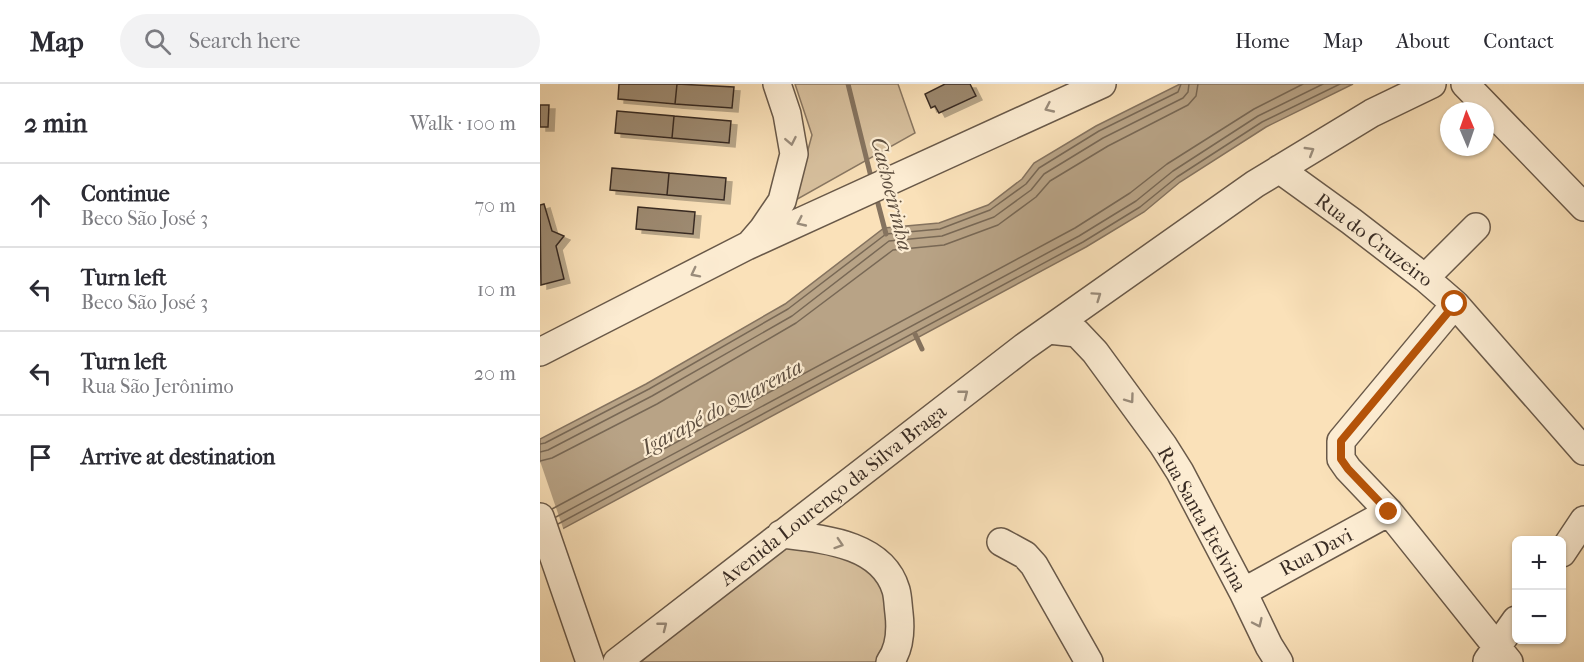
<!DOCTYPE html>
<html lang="en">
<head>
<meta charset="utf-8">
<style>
  :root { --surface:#fff; --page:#f2f2f3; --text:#2b2b33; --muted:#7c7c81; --line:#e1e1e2 }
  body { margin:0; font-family:"IM FELL French Canon",serif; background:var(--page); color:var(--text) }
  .controls { position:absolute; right:18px; bottom:18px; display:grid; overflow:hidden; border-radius:9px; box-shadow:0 2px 4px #0004 }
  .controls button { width:54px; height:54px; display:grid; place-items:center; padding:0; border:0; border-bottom:2px solid var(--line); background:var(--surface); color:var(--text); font:30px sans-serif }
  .compass { position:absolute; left:900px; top:18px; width:54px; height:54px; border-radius:50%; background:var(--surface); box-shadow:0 2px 4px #0004; rotate:358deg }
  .stop { position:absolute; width:18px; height:18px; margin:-14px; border:4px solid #b45309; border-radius:50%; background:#fff }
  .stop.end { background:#b45309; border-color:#fff; box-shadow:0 2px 6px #0008 }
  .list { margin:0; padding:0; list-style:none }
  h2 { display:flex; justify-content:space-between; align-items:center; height:78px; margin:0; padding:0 24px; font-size:26px }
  h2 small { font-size:20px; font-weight:400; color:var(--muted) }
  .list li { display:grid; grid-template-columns:39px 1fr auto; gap:18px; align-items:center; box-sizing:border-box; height:84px; padding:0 24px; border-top:2px solid var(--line) }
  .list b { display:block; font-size:22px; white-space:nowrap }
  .list p { margin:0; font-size:20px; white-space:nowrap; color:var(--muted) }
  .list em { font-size:20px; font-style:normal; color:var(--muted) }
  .icon { flex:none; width:33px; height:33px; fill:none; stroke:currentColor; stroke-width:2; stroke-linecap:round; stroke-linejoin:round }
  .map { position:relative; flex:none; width:1044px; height:578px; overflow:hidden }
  header { display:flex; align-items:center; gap:36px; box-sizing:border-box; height:84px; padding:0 30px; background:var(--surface); border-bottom:2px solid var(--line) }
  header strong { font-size:28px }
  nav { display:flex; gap:33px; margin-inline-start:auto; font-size:21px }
  .search { width:420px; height:54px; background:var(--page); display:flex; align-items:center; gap:15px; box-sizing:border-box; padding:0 21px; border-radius:33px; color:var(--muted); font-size:22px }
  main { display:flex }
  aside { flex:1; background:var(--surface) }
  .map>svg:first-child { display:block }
  .green { fill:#d9c2a0; stroke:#897762; stroke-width:1.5 }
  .water { fill:#b8a386; stroke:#85735f; stroke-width:1.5 }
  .pier { fill:#fae1b9 }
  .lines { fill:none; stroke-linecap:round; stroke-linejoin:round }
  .shore { stroke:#786855; stroke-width:1.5 }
  .stream { stroke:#85735f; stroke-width:5 }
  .building { fill:#9d8a71; stroke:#392c24; stroke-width:1.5; filter:url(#shadow) }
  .minor-casing { stroke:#695949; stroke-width:30 }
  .minor { stroke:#fcecd2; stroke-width:27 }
  .oneway { stroke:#9a8c7b }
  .route { stroke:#b45309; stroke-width:8 }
  .labels { text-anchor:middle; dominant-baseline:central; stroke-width:4.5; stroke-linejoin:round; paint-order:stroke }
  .street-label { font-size:20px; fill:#392c24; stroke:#fcecd2 }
  .water-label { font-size:21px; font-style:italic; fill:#5f5041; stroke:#fcecd2 }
</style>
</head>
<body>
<header>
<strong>Map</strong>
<div class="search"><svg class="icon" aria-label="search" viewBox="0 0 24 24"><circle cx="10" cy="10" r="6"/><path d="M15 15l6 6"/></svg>Search here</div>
<nav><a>Home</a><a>Map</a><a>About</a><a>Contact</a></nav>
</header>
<main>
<aside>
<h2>2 min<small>Walk · 100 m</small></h2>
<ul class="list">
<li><svg class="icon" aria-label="ahead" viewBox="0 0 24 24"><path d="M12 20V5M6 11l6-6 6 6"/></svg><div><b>Continue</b><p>Beco São José 3</p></div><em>70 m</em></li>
<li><svg class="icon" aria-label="left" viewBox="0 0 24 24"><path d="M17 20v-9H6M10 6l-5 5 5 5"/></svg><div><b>Turn left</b><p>Beco São José 3</p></div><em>10 m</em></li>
<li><svg class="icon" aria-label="left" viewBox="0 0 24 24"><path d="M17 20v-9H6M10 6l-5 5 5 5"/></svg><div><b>Turn left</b><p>Rua São Jerônimo</p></div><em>20 m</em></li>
<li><svg class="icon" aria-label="arrive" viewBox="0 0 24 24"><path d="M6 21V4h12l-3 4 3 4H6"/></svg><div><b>Arrive at destination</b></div></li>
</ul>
</aside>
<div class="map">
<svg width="1044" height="578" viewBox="0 0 1044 578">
  <defs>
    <filter id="shadow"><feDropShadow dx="6" dy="4" stdDeviation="0" flood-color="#0004"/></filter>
  </defs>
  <rect width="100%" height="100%" fill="#fae1b9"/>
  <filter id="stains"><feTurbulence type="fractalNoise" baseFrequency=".00333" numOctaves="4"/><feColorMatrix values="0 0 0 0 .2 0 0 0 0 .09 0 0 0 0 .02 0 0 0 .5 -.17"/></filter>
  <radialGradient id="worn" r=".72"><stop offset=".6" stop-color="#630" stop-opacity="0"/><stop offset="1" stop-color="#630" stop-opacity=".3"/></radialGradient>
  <path class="green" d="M255,0H358L375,49L254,117L272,51Z
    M259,462L305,470L344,496L355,531L340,578H101L228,463Z"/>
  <path class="water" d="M640,0H813L726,43L640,98L604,128L546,163L0,457V355L106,300L245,220L344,144L399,139L448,121L482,95L494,79L556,42Z"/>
  <path class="pier" d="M0,377L24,447L0,460Z"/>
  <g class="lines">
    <path class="shore" d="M0,360L5,359L109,305L248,225L346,150L400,145L450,126L486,100L499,84L559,47L638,8L641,0
      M0,368L8,366L112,312L252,232L349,157L402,152L454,133L491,106L504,90L563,54L643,14L648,8L649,0
      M0,377L12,374L117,320L256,239L353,166L404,161L458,141L496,113L510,97L568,62L648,21L656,12L658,0
      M12,425L535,144L590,109L627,80L714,25L763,0
      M16,433L539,152L596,117L633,87L718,32L783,0
      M18,440L543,158L600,123L637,93L722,38L800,0"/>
    <path class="stream" d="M308,0L332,97
      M336,112L346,150
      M375,250L382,265"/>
  </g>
  <path class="building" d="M79,0H137L135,20L78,15Z
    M137,0L194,3L192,24L135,20Z
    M405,0H430L436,12L399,29L395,22L391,24L385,10Z
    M0,21H9L8,43H0Z
    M77,27L134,32L132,54L75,49Z
    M134,32L191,37L189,59L132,54Z
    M72,84L129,89L127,111L70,106Z
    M129,89L186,94L184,116L127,111Z
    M4,120L12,147L24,152L16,162L24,195L1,201L0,121Z
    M98,123L155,128L153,150L96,145Z"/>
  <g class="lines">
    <g class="minor-casing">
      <path id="minor" d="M925,0L1044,123
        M739,85L811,137L885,194L915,220L1044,367
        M211,159L223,145L242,117L254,70L247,30L237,0
        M885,194L936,143
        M915,220L801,357V375L808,385L849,428L969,578
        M509,246L537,249L555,268L623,361L640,388L703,508L729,562L739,578
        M0,268L207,162L562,0
        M0,433L50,578
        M241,450C282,455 342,459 356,506C358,513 358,522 359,529C361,546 360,564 350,578
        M461,458L485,471L494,481L549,578
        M1022,469L1044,436
        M703,508L849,428
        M947,577L976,536
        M77,578L484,263L715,100L832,29L892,0"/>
    </g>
    <use href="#minor" class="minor"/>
  </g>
  <defs><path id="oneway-chevron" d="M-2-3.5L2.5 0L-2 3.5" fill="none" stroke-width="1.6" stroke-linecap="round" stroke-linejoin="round" transform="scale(1.5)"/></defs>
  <g class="oneway">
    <use href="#oneway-chevron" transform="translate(509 24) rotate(155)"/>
    <use href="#oneway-chevron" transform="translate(251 57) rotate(79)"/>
    <use href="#oneway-chevron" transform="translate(770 67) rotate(-31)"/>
    <use href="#oneway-chevron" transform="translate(261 138) rotate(155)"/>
    <use href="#oneway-chevron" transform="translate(155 189) rotate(153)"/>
    <use href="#oneway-chevron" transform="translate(557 212) rotate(-35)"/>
    <use href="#oneway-chevron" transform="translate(424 310) rotate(-38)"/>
    <use href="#oneway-chevron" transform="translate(590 315) rotate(54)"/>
    <use href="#oneway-chevron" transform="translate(299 460) rotate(18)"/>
    <use href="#oneway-chevron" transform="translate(718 539) rotate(65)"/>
    <use href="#oneway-chevron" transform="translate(123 542) rotate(-38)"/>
  </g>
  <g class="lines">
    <path class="route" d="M849,428L808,385L801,375V357L915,220"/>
  </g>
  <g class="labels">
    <g class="street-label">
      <text transform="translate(834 156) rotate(37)">Rua do Cruzeiro</text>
      <text transform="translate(293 411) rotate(-38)">Avenida Lourenço da Silva Braga</text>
      <text transform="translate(662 435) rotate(61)">Rua Santa Etelvina</text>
      <text transform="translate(776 468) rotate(-28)">Rua Davi</text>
    </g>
    <g class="water-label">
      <text transform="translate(352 110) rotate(76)">Cachoeirinha</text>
      <text transform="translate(182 323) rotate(-28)">Igarapé do Quarenta</text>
    </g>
  </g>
  <rect width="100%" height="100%" filter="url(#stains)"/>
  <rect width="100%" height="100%" fill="url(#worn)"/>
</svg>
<div class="controls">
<button>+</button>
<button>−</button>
</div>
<svg class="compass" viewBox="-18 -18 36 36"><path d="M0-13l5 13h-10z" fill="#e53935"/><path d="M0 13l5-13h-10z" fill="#7c7c81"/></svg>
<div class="stop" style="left:915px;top:220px"></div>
<div class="stop end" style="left:849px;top:428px"></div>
</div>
</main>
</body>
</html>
